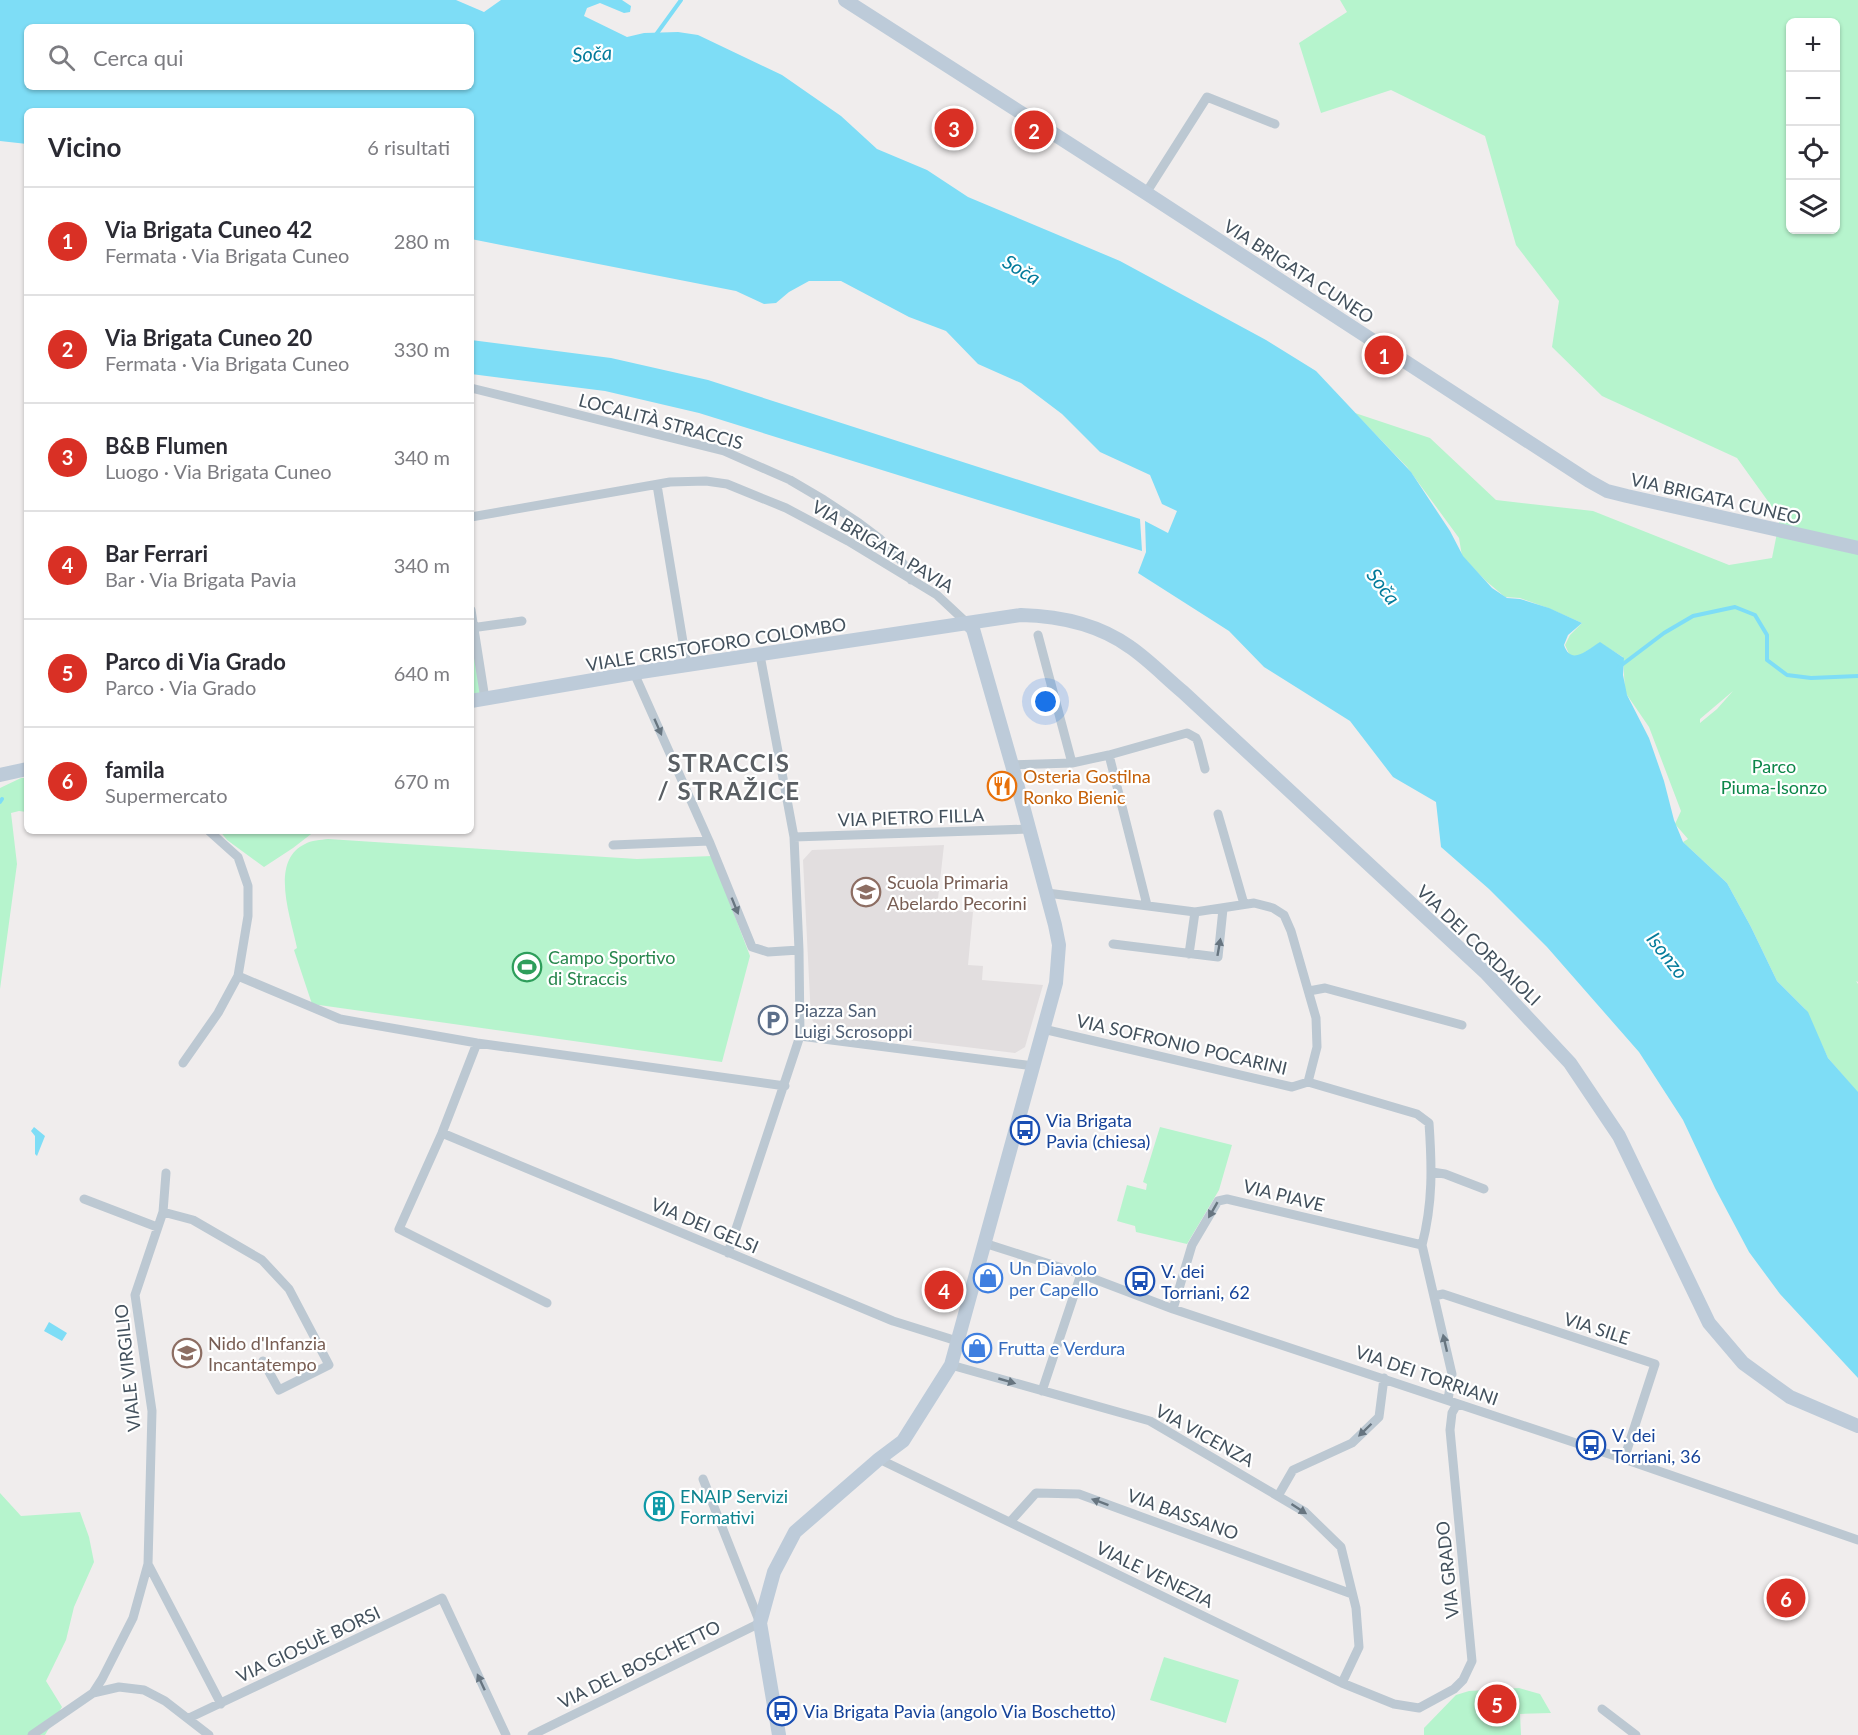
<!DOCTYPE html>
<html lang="it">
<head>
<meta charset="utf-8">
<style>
  :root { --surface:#fff; --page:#f2f2f3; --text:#2b2b33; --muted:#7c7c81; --line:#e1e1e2; --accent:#d93025 }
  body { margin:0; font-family:Lato,sans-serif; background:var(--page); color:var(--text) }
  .controls { position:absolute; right:18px; top:18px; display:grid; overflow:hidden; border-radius:9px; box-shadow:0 2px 4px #0004 }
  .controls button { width:54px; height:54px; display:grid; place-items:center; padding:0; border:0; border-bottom:2px solid var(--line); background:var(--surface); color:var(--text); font:30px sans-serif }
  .you { position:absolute; left:1046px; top:702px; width:21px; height:21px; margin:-15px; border:4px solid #fff; border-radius:50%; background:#1a73e8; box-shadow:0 0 0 9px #1a73e833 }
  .badge { display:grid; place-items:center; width:39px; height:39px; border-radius:50%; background:var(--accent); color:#fff; font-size:20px; font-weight:700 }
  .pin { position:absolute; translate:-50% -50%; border:3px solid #fff; box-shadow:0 2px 6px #0006 }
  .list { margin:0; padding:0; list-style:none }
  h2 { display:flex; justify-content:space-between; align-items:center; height:78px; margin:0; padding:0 24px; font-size:26px }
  h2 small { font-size:20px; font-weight:400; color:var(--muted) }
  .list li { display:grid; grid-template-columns:39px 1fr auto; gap:18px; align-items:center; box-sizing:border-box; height:108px; padding:0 24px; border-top:2px solid var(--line) }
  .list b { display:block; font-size:22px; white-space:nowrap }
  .list p { margin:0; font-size:20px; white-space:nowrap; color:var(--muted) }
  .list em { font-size:20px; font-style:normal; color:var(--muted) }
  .icon { flex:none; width:33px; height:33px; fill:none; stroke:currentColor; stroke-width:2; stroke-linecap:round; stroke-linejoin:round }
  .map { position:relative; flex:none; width:1858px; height:1735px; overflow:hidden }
  .search { position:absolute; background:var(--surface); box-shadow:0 2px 4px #0004; left:24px; top:24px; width:450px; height:66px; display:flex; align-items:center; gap:15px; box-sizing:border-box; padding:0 21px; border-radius:9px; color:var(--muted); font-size:22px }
  .panel { position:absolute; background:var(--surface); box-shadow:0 2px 4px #0004; left:24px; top:108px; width:450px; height:726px; border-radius:9px }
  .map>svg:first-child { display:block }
  .education { fill:#e2dedf }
  .green { fill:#b6f4cd; fill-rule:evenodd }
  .water { fill:#7eddf6; fill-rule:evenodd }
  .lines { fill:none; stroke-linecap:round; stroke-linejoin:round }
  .stream { stroke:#7eddf6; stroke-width:4 }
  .street { stroke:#bcc8d2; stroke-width:9 }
  .secondary { stroke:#bdcbd9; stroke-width:14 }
  .oneway { fill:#677580 }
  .labels { text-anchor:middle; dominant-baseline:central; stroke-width:4.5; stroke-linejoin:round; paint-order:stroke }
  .street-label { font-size:18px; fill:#43515d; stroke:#fff }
  .park-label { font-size:18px; fill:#0c8649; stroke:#fff }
  .food-label { font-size:18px; fill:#c56008; stroke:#fff; text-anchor:start }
  .education-label { font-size:18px; fill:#785e54; stroke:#fff; text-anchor:start }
  .leisure-label { font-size:18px; fill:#27864d; stroke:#fff; text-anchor:start }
  .service-label { font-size:18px; fill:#4e5e75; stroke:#fff; text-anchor:start }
  .transit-label { font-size:18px; fill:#164399; stroke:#fff; text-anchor:start }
  .shop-label { font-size:18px; fill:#366cbe; stroke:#fff; text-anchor:start }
  .culture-label { font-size:18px; fill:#0d838f; stroke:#fff; text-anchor:start }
  .water-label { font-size:20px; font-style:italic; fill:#037b9b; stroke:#fff }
  .district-label { font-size:24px; font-weight:bold; letter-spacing:1.5px; fill:#595e63; stroke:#fff }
</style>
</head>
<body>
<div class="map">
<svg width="1858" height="1735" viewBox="0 0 1858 1735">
  <rect width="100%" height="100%" fill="#f0eded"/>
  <path class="education" d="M944,845L937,908L973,912L968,965L983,966L982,980L1043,985L1025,1047L1015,1053L818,1029L811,1018L803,860L812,850Z"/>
  <path class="green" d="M1340,0H1858V982L1856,981L1858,984V1095L1852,1086L1828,1058L1805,1009L1777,981L1751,927L1727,883L1683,842L1688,839L1675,824L1681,811L1649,727L1625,692L1623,657L1600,643L1577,657L1570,656L1565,645L1570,635L1582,623L1548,608L1520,598L1505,597L1486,581L1462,556L1459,538L1407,467L1355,413L1430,438L1496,500L1593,511L1729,565L1772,558L1780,518L1737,458L1602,396L1552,347L1559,301L1516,245L1485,136L1391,90L1321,113L1299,43L1347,12ZM1790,22H1836V230H1790ZM1733,691L1717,709L1700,723V719Z
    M471,628L485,699L471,701Z
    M21,778H27V812L19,811L11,813L17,864L0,989V788Z
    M220,831H315L293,848L264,867L227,840Z
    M328,839L637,859L712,856L750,956L722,1062L312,1004L294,950L297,948C291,918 269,861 305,844C311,840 321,840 328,839Z
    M1160,1127L1232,1145L1219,1190L1187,1244L1136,1232L1135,1226L1117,1221L1127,1185L1146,1190L1147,1184L1143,1182Z
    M0,1493L21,1516L80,1512L89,1537L94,1562L74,1607L66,1640L46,1681L62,1707L45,1735H0Z
    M1164,1657L1239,1680L1226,1723L1150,1700Z
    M1519,1688L1540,1694L1551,1713L1520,1714L1521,1735H1424V1728L1456,1695L1469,1691Z"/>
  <path class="water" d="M0,0H456L484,12L501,0H622L631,6L630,12L624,13L600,3L587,8L584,16L627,37L644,33L678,32L698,35L782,75L841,116L877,149L927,170L968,197L1120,261L1266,340L1316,371L1411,472L1450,531L1463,556L1492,588L1507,598L1520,599L1549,608L1582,623L1568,635L1564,645C1571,666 1587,650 1600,642L1624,658L1623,675L1627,695L1649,738L1664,781L1674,820L1683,842L1727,883L1751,927L1777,981L1808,1012L1828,1058L1858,1092V1378L1780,1294L1749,1252L1715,1188L1683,1120L1639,1052L1547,947L1489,889L1441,847L1436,802L1393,777L1350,721L1264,667L1229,631L1138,573L1146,552L1145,521L1168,533L1177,511L1162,504L1150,475L1100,452L1062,414L1021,383L978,364L946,331L909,317L841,281H809L789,292L776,303L764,304L736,291L471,239V111H27V144L0,141ZM27,27H471V87H27Z
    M471,340L611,358L708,380L1140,519L1142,551L699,413L605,391L471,374Z
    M34,1127L45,1136L37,1156L35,1154V1136L31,1131Z
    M49,1322L67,1333L62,1341L44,1331Z"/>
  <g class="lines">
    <path class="stream" d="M655,36L681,0
      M1619,667L1664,633L1693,616L1735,607L1755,615L1767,635V660L1787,675L1811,678L1858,676
      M0,802L2,799"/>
    <path class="street" d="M1146,193L1207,97L1275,124
      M471,388L724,451L790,480L824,500L859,523L879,538L898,557L909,571L911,580
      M657,485L687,666
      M471,517L670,482L706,481L727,484L786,508L848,541L937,595L967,623
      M471,610L485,699
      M471,628L522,621
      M1038,635L1072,763
      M634,673L709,841L752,947L768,952L799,950
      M1109,755L1147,905
      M1012,765L1072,763L1109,755L1187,733L1196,738L1198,742L1205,769
      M1218,814L1244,904
      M794,837L1029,829
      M613,845L709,841
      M1047,893L1195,912L1254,903L1273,908L1284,915L1291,931L1316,1018L1317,1047L1308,1082
      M1113,944L1218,957L1223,909
      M1189,954L1195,912
      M238,976L340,1019L477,1043L785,1086
      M1309,991L1325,988L1462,1025
      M1043,1029L1292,1087L1308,1082L1417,1114L1429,1123C1432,1166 1433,1203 1422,1245
      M800,1036L1034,1066
      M477,1043L442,1133L399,1229L547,1303
      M183,1063L218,1013L238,976L248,916V886L238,857L209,831
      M442,1133L893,1321L957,1341
      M1432,1172L1445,1174L1484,1189
      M84,1199L157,1227
      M163,1212L193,1220L262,1260L289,1289L329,1365L279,1390L263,1361
      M984,1243L1081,1274L1173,1309L1624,1459L1858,1540
      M728,1253L800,1036L799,950L794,837L760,655
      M1434,1296L1443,1294L1655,1364L1624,1459
      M1173,1309L1192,1245L1218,1201L1227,1199L1422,1245L1452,1374L1448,1400
      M951,1365L1150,1421L1305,1512L1341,1547L1356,1608L1359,1647L1342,1683
      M1042,1391L1081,1274
      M879,1459L1342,1683L1394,1704L1419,1708L1454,1689L1463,1680L1472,1661L1450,1430L1452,1413L1457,1404
      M1278,1496L1293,1470L1352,1443L1379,1417L1384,1378
      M1010,1522L1036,1493L1079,1494L1352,1594
      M148,1564L221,1704
      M93,1693L102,1679L133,1618L148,1564L152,1411L135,1295L163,1212L166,1173
      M1602,1709L1636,1735
      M189,1718L442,1598L506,1735
      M32,1735L93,1693L119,1687L144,1690L165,1701L209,1735
      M532,1735L760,1623L703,1479"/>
    <path class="secondary" d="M845,0L1146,193L1589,481L1607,491L1627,496L1858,548
      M471,701L634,673L1021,615C1060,616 1098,624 1130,647C1149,660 1165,677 1183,692L1485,972L1570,1063L1619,1136L1709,1323L1743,1363L1790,1397L1858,1426
      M0,775L27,769
      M779,1735L760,1623L774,1572L795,1532L879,1459L903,1441L951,1365L1056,983L1059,945L1055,925L1012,765L973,629L967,623"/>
  </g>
  <defs><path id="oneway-solid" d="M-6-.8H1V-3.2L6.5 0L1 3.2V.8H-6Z" transform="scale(1.5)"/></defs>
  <g class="oneway">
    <use href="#oneway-solid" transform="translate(658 727) rotate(66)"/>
    <use href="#oneway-solid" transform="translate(735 906) rotate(68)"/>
    <use href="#oneway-solid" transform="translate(1219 947) rotate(-80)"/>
    <use href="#oneway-solid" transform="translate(1213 1210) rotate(120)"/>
    <use href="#oneway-solid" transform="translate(1445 1343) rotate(-103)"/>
    <use href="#oneway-solid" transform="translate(1007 1381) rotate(16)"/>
    <use href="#oneway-solid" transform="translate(1365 1430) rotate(136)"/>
    <use href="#oneway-solid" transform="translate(1100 1502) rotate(-160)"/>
    <use href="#oneway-solid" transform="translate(1299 1509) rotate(33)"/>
    <use href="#oneway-solid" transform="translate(481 1682) rotate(-115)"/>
  </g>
  <defs>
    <g id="restaurant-ring" transform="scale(1.5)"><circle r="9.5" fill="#fff" stroke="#e8710a" stroke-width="1.5"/><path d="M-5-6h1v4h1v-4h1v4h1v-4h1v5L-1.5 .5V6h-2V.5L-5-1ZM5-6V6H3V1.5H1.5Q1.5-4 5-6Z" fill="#e8710a"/></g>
    <g id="school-ring" transform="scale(1.5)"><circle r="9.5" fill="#fff" stroke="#8d6e63" stroke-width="1.5"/><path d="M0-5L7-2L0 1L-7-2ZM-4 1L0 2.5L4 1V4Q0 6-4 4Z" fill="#8d6e63"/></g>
    <g id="stadium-ring" transform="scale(1.5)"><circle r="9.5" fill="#fff" stroke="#2e9e5b" stroke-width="1.5"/><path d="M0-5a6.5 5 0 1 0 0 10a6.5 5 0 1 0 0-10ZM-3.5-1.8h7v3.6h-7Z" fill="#2e9e5b"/></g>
    <g id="parking-ring" transform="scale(1.5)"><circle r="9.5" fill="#fff" stroke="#5c6f8a" stroke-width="1.5"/><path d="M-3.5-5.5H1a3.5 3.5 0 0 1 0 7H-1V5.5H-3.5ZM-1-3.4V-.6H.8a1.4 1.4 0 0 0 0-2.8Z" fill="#5c6f8a"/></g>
    <g id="bus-ring" transform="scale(1.5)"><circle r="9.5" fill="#fff" stroke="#1a4fb4" stroke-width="1.5"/><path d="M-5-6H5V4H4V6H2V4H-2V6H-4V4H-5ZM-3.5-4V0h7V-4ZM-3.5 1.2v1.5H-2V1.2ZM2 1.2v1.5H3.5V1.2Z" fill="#1a4fb4"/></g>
    <g id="shop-ring" transform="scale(1.5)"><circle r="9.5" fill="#fff" stroke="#3f7fe0" stroke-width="1.5"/><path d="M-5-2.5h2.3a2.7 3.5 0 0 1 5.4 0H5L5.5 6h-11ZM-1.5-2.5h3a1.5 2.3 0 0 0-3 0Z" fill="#3f7fe0"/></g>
    <g id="building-ring" transform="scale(1.5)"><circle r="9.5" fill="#fff" stroke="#0f9aa8" stroke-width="1.5"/><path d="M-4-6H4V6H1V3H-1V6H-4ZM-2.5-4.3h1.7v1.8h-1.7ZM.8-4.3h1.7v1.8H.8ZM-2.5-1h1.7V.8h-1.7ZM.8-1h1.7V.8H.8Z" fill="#0f9aa8"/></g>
  </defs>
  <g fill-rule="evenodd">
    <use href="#restaurant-ring" x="1002" y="786"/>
    <use href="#school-ring" x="866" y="892"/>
    <use href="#stadium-ring" x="527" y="967"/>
    <use href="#parking-ring" x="773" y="1020"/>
    <use href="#bus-ring" x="1025" y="1130"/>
    <use href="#shop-ring" x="988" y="1278"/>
    <use href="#bus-ring" x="1140" y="1281"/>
    <use href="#shop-ring" x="977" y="1348"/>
    <use href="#school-ring" x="187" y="1353"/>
    <use href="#bus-ring" x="1591" y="1445"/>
    <use href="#building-ring" x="659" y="1506"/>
    <use href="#bus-ring" x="782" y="1711"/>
  </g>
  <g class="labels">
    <g class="street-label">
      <text transform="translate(1299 271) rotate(33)">VIA BRIGATA CUNEO</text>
      <text transform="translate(661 421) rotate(15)">LOCALITÀ STRACCIS</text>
      <text transform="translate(1716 498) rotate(13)">VIA BRIGATA CUNEO</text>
      <text transform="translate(883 546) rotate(31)">VIA BRIGATA PAVIA</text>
      <text transform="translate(716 644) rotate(-9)">VIALE CRISTOFORO COLOMBO</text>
      <text transform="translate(911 817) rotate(-2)">VIA PIETRO FILLA</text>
      <text transform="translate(1479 945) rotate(44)">VIA DEI CORDAIOLI</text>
      <text transform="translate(1182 1044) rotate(13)">VIA SOFRONIO POCARINI</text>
      <text transform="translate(1284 1195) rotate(14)">VIA PIAVE</text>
      <text transform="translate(705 1225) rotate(23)">VIA DEI GELSI</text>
      <text transform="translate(1597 1328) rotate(18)">VIA SILE</text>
      <text transform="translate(127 1368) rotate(-96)">VIALE VIRGILIO</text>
      <text transform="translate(1427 1375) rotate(19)">VIA DEI TORRIANI</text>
      <text transform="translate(1205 1435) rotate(29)">VIA VICENZA</text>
      <text transform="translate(1183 1514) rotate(20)">VIA BASSANO</text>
      <text transform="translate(1447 1570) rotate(-96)">VIA GRADO</text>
      <text transform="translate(1155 1574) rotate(26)">VIALE VENEZIA</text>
      <text transform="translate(308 1644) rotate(-25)">VIA GIOSUÈ BORSI</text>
      <text transform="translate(639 1664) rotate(-26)">VIA DEL BOSCHETTO</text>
    </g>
    <g class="park-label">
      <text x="1774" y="766">Parco<tspan x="1774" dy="21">Piuma-Isonzo</tspan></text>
    </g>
    <g class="food-label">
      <text x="1023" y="776">Osteria Gostilna<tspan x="1023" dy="21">Ronko Bienic</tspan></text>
    </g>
    <g class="education-label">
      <text x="887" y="882">Scuola Primaria<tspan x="887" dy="21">Abelardo Pecorini</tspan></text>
      <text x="208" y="1343">Nido d'Infanzia<tspan x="208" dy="21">Incantatempo</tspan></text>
    </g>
    <g class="leisure-label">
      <text x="548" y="957">Campo Sportivo<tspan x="548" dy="21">di Straccis</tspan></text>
    </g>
    <g class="service-label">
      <text x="794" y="1010">Piazza San<tspan x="794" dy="21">Luigi Scrosoppi</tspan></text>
    </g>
    <g class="transit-label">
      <text x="1046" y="1120">Via Brigata<tspan x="1046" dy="21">Pavia (chiesa)</tspan></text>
      <text x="1161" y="1271">V. dei<tspan x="1161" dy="21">Torriani, 62</tspan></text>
      <text x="1612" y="1435">V. dei<tspan x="1612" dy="21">Torriani, 36</tspan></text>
      <text x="803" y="1711">Via Brigata Pavia (angolo Via Boschetto)</text>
    </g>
    <g class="shop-label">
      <text x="1009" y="1268">Un Diavolo<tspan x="1009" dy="21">per Capello</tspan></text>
      <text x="998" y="1348">Frutta e Verdura</text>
    </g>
    <g class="culture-label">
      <text x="680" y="1496">ENAIP Servizi<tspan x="680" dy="21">Formativi</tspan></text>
    </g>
    <g class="water-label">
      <text transform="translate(592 53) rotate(-4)">Soča</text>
      <text transform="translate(1022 269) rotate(31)">Soča</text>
      <text transform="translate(1384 586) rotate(52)">Soča</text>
      <text transform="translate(1668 955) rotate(52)">Isonzo</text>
    </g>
    <g class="district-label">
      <text x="729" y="762">STRACCIS<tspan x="729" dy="28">/ STRAŽICE</tspan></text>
    </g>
  </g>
</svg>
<div class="controls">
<button>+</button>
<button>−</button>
<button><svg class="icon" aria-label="locate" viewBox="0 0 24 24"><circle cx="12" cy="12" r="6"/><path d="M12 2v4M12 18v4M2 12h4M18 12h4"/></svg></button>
<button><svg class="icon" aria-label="layers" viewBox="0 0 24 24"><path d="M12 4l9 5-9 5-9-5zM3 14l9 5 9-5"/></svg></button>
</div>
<div class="you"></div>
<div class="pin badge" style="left:1384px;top:355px">1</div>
<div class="pin badge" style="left:1034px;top:130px">2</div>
<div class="pin badge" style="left:954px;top:128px">3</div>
<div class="pin badge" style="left:944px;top:1290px">4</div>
<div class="pin badge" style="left:1497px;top:1704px">5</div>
<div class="pin badge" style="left:1786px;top:1598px">6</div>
<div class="search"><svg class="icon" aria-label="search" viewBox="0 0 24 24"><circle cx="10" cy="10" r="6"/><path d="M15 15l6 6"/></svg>Cerca qui</div>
<section class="panel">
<h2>Vicino<small>6 risultati</small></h2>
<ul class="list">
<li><span class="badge">1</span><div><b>Via Brigata Cuneo 42</b><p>Fermata · Via Brigata Cuneo</p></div><em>280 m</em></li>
<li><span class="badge">2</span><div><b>Via Brigata Cuneo 20</b><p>Fermata · Via Brigata Cuneo</p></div><em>330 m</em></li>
<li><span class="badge">3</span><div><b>B&amp;B Flumen</b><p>Luogo · Via Brigata Cuneo</p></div><em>340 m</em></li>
<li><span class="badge">4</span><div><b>Bar Ferrari</b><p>Bar · Via Brigata Pavia</p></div><em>340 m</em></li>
<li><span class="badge">5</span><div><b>Parco di Via Grado</b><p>Parco · Via Grado</p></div><em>640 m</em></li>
<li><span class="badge">6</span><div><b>famila</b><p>Supermercato</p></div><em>670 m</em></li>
</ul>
</section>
</div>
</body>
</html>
